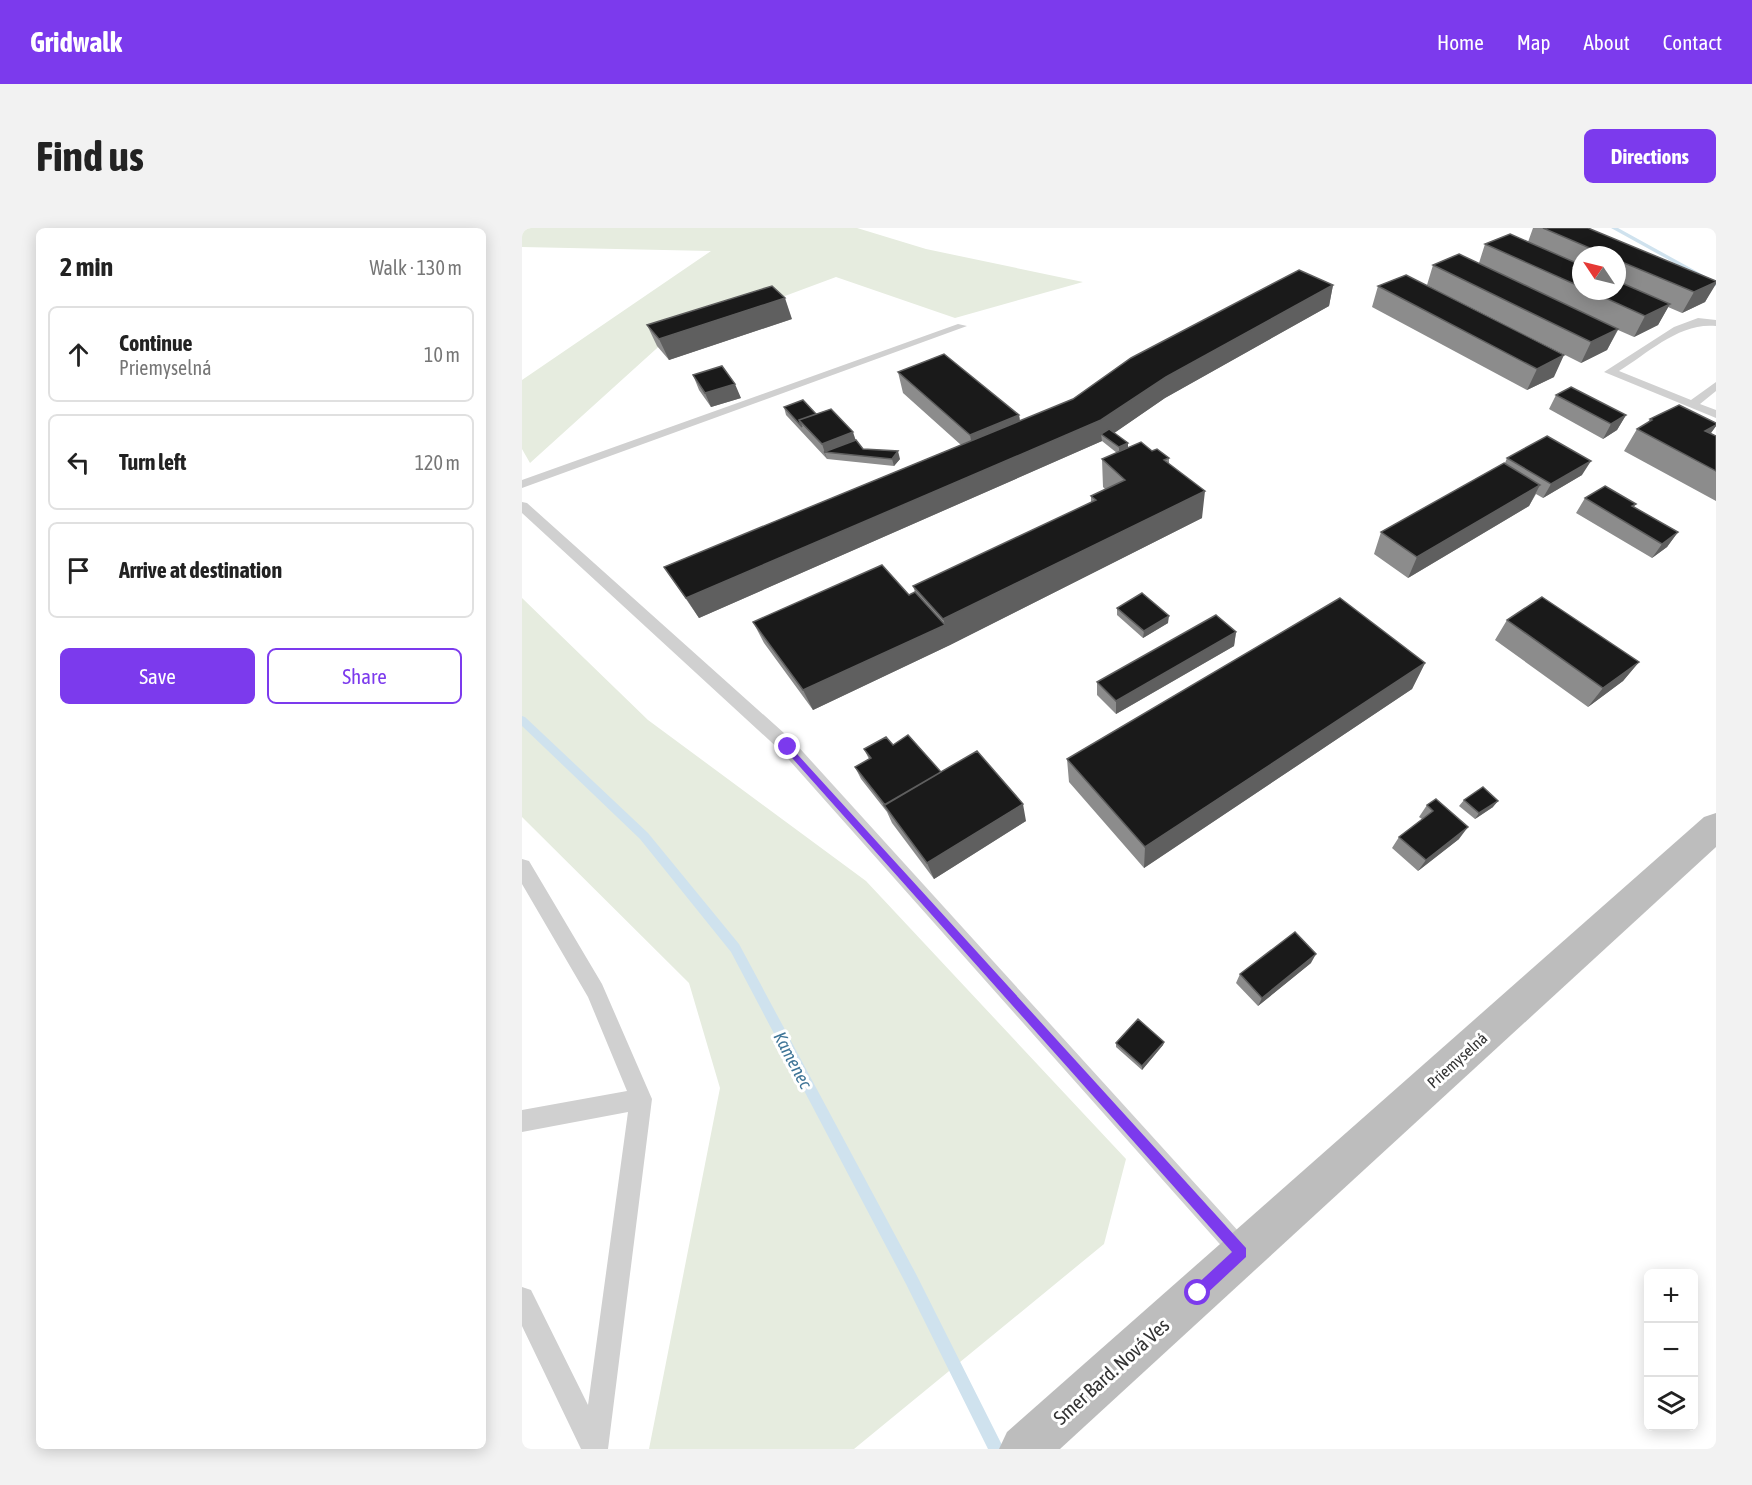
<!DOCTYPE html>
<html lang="en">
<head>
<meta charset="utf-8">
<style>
  :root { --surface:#fff; --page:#f2f2f2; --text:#222; --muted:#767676; --line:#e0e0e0; --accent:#7c3aed }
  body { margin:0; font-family:"Asap Condensed",sans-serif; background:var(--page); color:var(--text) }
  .controls { position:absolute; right:18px; bottom:18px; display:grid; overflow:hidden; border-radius:9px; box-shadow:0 3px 15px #0003 }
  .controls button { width:54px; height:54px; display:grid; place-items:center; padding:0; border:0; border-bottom:2px solid var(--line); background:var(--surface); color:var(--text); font:30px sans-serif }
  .compass { position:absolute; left:1050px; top:18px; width:54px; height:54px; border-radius:50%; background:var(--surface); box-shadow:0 3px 15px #0003; rotate:305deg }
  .stop { position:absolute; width:18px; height:18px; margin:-14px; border:4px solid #7c3aed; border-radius:50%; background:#fff }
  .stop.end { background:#7c3aed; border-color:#fff; box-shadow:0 2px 6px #0008 }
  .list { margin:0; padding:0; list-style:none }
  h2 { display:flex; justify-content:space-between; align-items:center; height:78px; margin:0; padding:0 24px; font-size:26px }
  h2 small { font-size:20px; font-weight:400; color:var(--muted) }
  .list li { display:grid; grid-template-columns:39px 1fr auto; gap:18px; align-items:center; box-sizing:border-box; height:96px; margin:0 12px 12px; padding:0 12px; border:2px solid var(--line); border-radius:9px }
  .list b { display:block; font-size:22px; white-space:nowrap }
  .list p { margin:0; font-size:20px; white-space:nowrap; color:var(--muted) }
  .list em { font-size:20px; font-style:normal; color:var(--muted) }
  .actions { display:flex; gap:12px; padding:18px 24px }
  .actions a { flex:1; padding:14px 0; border:2px solid var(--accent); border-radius:9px; text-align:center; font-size:21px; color:var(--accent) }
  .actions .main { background:var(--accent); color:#fff }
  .icon { flex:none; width:33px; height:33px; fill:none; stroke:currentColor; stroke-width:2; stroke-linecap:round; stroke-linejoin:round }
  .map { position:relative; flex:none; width:1194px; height:1221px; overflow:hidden; border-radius:9px }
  header { display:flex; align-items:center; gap:36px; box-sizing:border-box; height:84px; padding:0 30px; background:var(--accent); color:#fff }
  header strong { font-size:28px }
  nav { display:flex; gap:33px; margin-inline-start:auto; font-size:21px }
  .intro { display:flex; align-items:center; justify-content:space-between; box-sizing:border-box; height:144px; padding:0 36px }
  h1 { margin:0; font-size:42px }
  .button { padding:15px 27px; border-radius:9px; background:var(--accent); color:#fff; font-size:21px; font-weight:700 }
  main { display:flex; gap:36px; padding:0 36px }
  aside { flex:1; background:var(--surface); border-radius:9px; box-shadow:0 3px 15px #0003 }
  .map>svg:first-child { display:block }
  .green { fill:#e6ecdf }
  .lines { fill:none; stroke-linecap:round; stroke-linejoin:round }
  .stream { fill:#cfe2ee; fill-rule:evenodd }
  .lane { fill:#d0d0d0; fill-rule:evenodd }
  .secondary { fill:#bdbdbd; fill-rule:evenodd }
  .wall { fill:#8c8c8c; fill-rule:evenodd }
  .shaded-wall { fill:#5f5f5f }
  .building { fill:#1a1a1a; stroke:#5f5f5f; stroke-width:1.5 }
  .route { fill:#7c3aed }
  .labels { text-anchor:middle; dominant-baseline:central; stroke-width:6; stroke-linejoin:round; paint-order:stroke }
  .street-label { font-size:16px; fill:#333; stroke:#fff }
  .water-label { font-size:18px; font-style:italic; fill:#3f7597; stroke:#fff }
  .near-street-label { font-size:20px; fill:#333; stroke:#fff }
</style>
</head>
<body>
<header>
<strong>Gridwalk</strong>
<nav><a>Home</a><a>Map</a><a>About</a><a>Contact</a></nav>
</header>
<div class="intro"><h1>Find us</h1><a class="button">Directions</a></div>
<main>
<aside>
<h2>2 min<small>Walk · 130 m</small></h2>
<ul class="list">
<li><svg class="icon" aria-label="ahead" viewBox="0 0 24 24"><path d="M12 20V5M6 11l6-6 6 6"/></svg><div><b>Continue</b><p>Priemyselná</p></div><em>10 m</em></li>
<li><svg class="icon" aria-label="left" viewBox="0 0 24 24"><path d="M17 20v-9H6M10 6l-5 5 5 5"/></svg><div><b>Turn left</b></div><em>120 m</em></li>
<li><svg class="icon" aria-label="arrive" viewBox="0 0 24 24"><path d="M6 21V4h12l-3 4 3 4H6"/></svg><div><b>Arrive at destination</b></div></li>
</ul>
<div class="actions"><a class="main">Save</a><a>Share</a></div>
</aside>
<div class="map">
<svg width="1194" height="1221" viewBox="0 0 1194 1221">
  <rect width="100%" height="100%" fill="#fff"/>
  <path class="green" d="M0,0H335L404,21L561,54L433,90L314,49L144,112L8,235L0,221V152L189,23L0,19Z
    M0,370L126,492L344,653L604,931L582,1016L332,1221H127L198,860L167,755L0,589Z"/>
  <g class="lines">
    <path class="stream" d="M1089,0H1096L1194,54V58Z
      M0,488L3,489L126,605L217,716L394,1046L482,1221H466L384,1056L209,724L118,611L0,498Z"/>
    <path class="lane" d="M1176,90L1194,92V98C1158,94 1126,125 1097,143L1169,172L1194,154V163L1178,176L1194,182V190L1082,144L1152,99Z
      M436,96L445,98L0,260V252Z
      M0,274L5,275L272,514L728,1016L732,1024L728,1032L720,1036L712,1032L260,524L0,285Z
      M0,631L7,633L80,756L130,871L86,1221H59L0,1098V1059L9,1062L66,1177L106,884L0,904V882L105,863L66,769L0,656Z"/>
    <path class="secondary" d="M1194,585V619L538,1221H477L485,1204L1182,589Z"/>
  </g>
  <path class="wall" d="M1011,0H1066L1194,53L1183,74L1160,85L1146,79L1136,97L1112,109L1096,102L1085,122L1059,135L905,57L911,37L957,35L963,16L1006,14ZM1059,27H1095V63H1059Z
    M811,57L807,78L643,170L592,205L606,215V220L630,223L647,230V236L680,290L428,417L291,482L242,415L231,394L387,367L393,364L391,358L569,275V268L583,261L581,259L580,231L595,225L580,213L177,390L142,339L439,217L381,165L376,144L497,187L498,193L551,171Z
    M856,58L1032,149L1005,162L850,79Z
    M270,91L147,132L135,118L125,97Z
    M171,147L219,170L189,179L177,162Z
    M1034,167L1104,187L1095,202L1081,211L1027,181Z
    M262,179L294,186L334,212L341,221L378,231L372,238L305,231L264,187Z
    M1128,191L1194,195V198L1189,205L1194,208V273L1102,223L1115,201L1125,196Z
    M985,230L1060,247L1021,270L1014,266L1007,278L886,350L852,326L859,304L983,235Z
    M1063,270L1114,276L1112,279L1156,304L1145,319L1130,330L1054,285Z
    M595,380L646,395L621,410L595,387Z
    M985,392L1117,434L1101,453L1066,479L973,412Z
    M714,404L712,418L594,486L575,467V454Z
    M903,435L890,461L622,640L547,554L545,531Z
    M371,517L419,544L504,593L412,651L370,595L365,584L339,551L333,539L347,531L342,521Z
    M942,572L971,579L953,591L937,578Z
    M905,577L937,611L896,643L870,620L877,609L900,591L897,589Z
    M789,735L736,778L714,755L718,746Z
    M642,814L641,817L620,842L594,819V815Z"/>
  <path class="shaded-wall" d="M1194,54V56L1183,74L1160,85L1172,64Z
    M811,57L807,78L643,170L585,210L579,206L580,213L177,390L164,370L644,149Z
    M263,70L270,91L147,132L137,111Z
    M1148,76L1136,97L1112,109L1123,88Z
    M1096,101L1085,122L1059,135L1069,114Z
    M1042,127L1032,149L1005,162L1015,141Z
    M213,156L219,170L189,179L183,165Z
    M497,187L500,208L452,228L448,207Z
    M1104,187L1095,202L1081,211L1089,196Z
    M1194,197V198L1180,217L1183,203Z
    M331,204L336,219L302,224L305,231L300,216Z
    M606,215V223L597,227V219Z
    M376,223L378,231L372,238L370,231Z
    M1069,233L1060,247L1021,270L1029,256Z
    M1018,257L1007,278L886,350L895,329Z
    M683,263L680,290L428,417L291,482L281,462L423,397L421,391Z
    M1156,304L1145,319L1130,330L1140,316Z
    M647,388L646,395L621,410L622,403Z
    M714,404L712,418L594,486V473Z
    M1117,434L1101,453L1066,479L1081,460Z
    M903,435L890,461L622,640L623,619Z
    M976,573L971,579L953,591L957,585Z
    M501,576L504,593L412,651L405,635Z
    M946,599L937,611L896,643L904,632Z
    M794,726L789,735L736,778L740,770Z
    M642,814L641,817L620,842V838Z"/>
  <path class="building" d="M1021,0H1066L1194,53V54L1172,64L1095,32V27H1084Z
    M988,6L1059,37V59L963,16Z
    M937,26L1096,101L1069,114L911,37Z
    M777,42L811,57L644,149L579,192L164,370L142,339L551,171L609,130Z
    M884,47L1042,127L1015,141L856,58Z
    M1095,53L1148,76L1123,88L1068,63H1095Z
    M250,58L263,70L137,111L125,97Z
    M422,126L497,187L448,207L376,144Z
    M200,138L213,156L183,165L171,147Z
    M1049,159L1104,187L1089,196L1034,167Z
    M281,172L294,186L277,192L280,199L262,179Z
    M1157,177L1194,195V197L1183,203L1194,208V243L1115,201L1130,192L1128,191Z
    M309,181L331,204L300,216L277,192Z
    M587,201L606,215L597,219L579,206Z
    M1025,208L1069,233L1029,256L985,230Z
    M334,212L341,221L376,223L370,231L302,224Z
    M619,214L630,223L635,221L647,230L642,232L683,263L421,391L391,358L574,272L569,268L603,252L580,231Z
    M982,235L1018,257L895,329L859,304Z
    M1083,258L1114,276L1110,278L1156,304L1140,316L1063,270Z
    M360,337L387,367L393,364L423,397L281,462L231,394Z
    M620,365L647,388L622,403L595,380Z
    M1020,369L1117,434L1081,460L985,392Z
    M818,370L903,435L623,619L545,531Z
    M694,387L714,404L594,473L575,454Z
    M386,507L419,544L363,577L333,539L349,530L342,521L364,509L371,517Z
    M455,523L501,576L405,635L362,577Z
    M961,559L976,573L957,585L942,572Z
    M914,571L946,599L904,632L877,609L911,583L905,577Z
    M773,704L794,726L740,770L718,746Z
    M616,791L642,814L620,838L594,815Z"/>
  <path class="route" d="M266,516L724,1020V1029L680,1070H671V1060L710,1024L263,522L261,519Z"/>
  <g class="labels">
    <g class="street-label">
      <text transform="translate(935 832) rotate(-42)">Priemyselná</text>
    </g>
    <g class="water-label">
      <text transform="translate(271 832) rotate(62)">Kamenec</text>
    </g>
    <g class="near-street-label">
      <text transform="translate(589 1143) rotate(-42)">Smer Bard. Nová Ves</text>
    </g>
  </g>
</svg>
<div class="controls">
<button>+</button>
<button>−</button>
<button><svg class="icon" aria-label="layers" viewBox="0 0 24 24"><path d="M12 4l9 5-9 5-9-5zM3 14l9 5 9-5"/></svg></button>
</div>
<svg class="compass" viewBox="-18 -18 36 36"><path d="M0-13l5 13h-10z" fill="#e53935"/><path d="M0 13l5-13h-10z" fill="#767676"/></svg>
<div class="stop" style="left:676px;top:1065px"></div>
<div class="stop end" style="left:266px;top:519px"></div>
</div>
</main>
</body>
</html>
